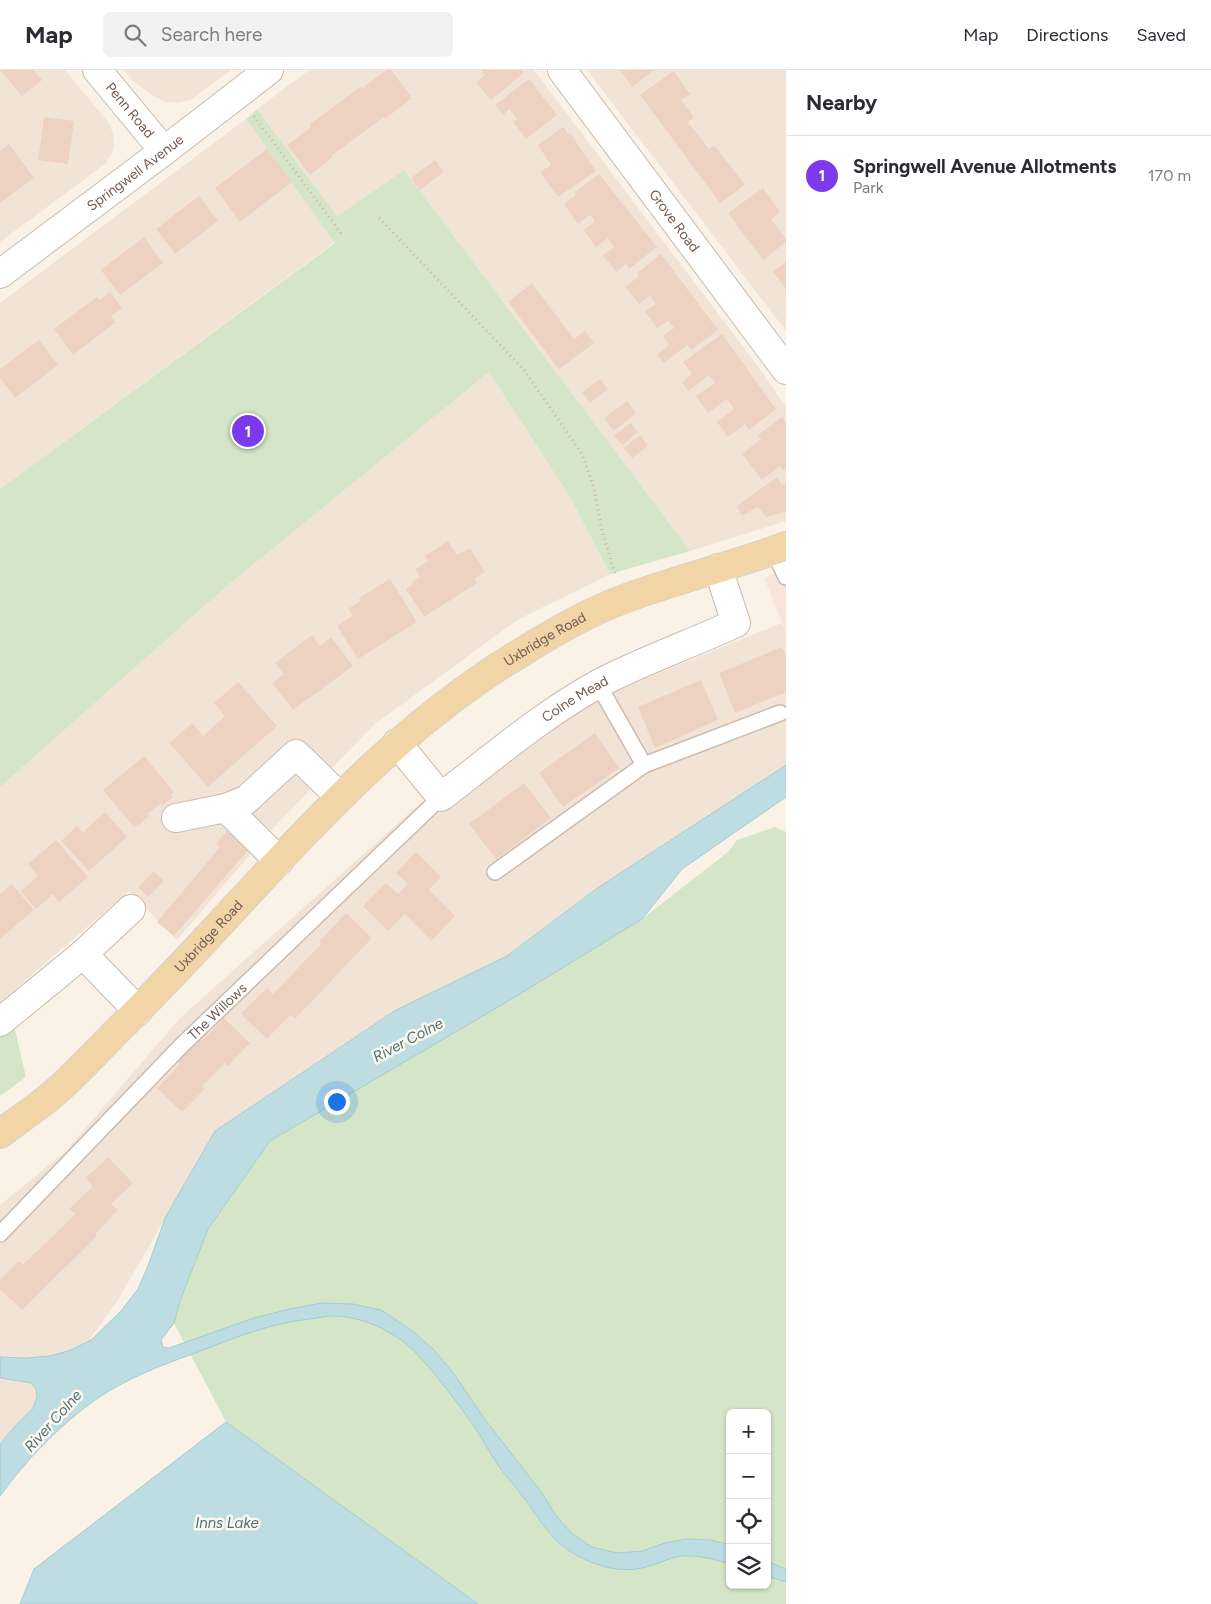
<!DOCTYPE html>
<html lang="en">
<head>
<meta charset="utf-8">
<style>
  :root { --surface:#fff; --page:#f2f2f3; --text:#2b2b33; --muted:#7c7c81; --line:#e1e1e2; --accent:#7c3aed }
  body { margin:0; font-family:Figtree,sans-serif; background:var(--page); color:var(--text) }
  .controls { position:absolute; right:15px; bottom:15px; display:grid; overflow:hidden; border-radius:8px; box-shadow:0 1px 4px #0004 }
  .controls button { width:45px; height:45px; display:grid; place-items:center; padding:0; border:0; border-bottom:1px solid var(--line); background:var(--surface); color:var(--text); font:25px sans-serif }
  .you { position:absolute; left:336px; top:1031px; width:18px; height:18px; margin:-12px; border:4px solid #fff; border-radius:50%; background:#1a73e8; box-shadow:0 0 0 8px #1a73e833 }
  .badge { display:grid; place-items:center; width:32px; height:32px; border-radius:50%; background:var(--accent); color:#fff; font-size:16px; font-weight:700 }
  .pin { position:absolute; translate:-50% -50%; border:2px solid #fff; box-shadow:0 1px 5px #0006 }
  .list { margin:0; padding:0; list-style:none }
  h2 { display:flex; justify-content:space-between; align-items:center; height:65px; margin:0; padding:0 20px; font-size:21px }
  h2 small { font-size:16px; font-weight:400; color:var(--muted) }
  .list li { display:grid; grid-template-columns:32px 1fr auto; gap:15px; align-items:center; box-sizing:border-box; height:80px; padding:0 20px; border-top:1px solid var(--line) }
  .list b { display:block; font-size:19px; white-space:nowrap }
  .list p { margin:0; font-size:16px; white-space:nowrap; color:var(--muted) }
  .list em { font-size:16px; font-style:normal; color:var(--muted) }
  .icon { flex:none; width:28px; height:28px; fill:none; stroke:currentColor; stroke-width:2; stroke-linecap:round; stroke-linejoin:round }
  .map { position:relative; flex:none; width:786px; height:1534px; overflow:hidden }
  header { display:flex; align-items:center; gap:30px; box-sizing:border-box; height:70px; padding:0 25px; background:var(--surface); border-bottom:1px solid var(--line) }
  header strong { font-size:24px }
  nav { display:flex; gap:28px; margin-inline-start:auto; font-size:18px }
  .search { width:350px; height:45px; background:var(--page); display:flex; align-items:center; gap:12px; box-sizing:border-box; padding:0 18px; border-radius:8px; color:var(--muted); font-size:19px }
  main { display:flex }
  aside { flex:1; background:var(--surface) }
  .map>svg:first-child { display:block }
  .residential { fill:#f1e4d6 }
  .commercial { fill:#f9e4dc }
  .green { fill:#d4e6c7; fill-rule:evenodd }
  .water { fill:#bddde2; stroke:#a5ccd2 }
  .building { fill:#edd2c1 }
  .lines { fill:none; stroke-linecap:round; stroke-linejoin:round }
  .lane-casing { stroke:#cbbaae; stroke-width:18 }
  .street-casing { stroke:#cbbaae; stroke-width:30 }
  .primary-casing { stroke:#d7d1cd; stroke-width:30 }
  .path { stroke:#d1b5a5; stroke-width:3; stroke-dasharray:1 4; stroke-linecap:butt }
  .lane { stroke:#fff; stroke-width:15 }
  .street { stroke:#fff; stroke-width:28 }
  .primary { stroke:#f2d5a6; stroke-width:28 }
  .labels { text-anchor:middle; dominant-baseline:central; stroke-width:5; stroke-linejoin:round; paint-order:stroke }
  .street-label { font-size:14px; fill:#715a4e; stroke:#fdf6ed }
  .water-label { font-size:15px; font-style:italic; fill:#47737b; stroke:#fdf6ed }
</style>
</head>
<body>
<header>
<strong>Map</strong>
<div class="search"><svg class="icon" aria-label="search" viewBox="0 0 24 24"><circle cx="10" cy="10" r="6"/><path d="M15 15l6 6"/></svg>Search here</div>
<nav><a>Map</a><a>Directions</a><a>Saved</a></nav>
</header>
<main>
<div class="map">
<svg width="786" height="1534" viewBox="0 0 786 1534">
  <rect width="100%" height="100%" fill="#faf2e7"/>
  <path class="residential" d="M0,0H65L108,52L113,63L114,74L112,83L105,94L0,172Z
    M124,0H231L191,30L178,33L166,32L152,25L134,12Z
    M309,0H534L756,294L786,337V451L690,481L404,100L337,146L257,39Z
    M587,0H786V261Z
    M246,49L335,172L0,419V233Z
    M489,302L570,427L610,504L519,549L375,654L270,761L177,870L129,821L0,932V717L227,516Z
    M782,553L786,562V695L599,817L507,886L396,940L215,1061L118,1230L0,1394V1135L65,1082L180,948L489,672Z"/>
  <path class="commercial" d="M786,499V562L764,508Z"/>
  <path class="green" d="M257,39L337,146L404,100L690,481L610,504L570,427L489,302L227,516L0,717V419L335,173L246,49Z
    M775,757L786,762V1534H478L226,1352L174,1253L180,1231L208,1159L270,1071L515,927L642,849L728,782L737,770ZM730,1343H767V1515H730Z
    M13,951L26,1007L0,1026V963Z"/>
  <path class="water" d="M786,695V727L682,799L642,849L515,927L270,1071L208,1159L180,1231L174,1253L161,1270L163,1277L169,1278L254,1248L290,1239L322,1233L353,1234L381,1240L414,1262L434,1280L454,1304L484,1348L542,1423L555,1444L571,1463L592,1477L617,1483L642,1481L665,1473L687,1469L711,1470L730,1475V1494C714,1489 698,1485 681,1486C669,1488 658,1494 646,1497C621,1504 595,1496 573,1483C553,1472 541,1452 528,1433C519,1421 509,1410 500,1398C491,1385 484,1372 476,1359C457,1332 437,1305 414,1281C394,1261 361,1246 333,1246C325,1246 317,1248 310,1249C271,1253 234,1268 198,1282C162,1295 127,1308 95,1330C59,1356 26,1390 0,1426V1374L17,1354L33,1338L37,1327L36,1319L31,1313L0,1308V1287L26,1288L50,1286L71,1280L91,1270L121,1241L138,1219L148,1196L165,1148L215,1061L396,940L507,886L599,817Z
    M226,1352L478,1534H20L34,1499Z
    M767,1491L786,1499V1512L767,1506Z"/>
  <path class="building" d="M0,0H33L42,10L22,26Z
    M387,0H391L412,28L385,49L384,47L332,85L333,87L310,105L287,75L311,57L309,55L348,26L361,16L362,18Z
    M481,0H521L524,3L491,30L476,12L485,5Z
    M620,0H654L632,17Z
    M674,1L690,24L681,30L694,47L688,52L709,79L714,75L745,115L720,133L640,25Z
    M529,9L557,45L526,69L513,52L517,49L509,39L503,45L495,35Z
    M44,47L74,51L68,94L38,90Z
    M563,57L568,64L570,63L596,101L558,127L540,102L551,95L538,75Z
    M9,74L34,108L0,133V81Z
    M267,79L292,112L240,152L215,118Z
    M435,90L444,102L420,120L411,108Z
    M599,104L657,177L629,199L626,194L616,202L603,185L614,177L608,168L596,177L584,160L595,151L590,145L578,154L564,134L576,125L574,123Z
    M763,118L780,142L771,149L786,169V172L763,190L728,143Z
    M199,126L218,151L175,184L156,159Z
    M144,167L163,193L120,225L101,200Z
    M661,184L718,260L691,280L687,275L664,293L657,285L669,275L663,266L674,258L668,251L657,258L645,242L656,234L650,226L639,234L625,217L639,206L637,203Z
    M786,192V219L773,202Z
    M532,213L574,269L585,261L594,273L559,299L508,232Z
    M110,222L122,238L111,246L116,252L73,285L54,259L97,227L100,230Z
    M722,264L776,339L749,360L745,354L728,367L717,352L734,339L727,329L708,343L696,326L715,313L709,305L688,321L682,312L692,304L683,292Z
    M39,270L58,295L15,328L0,308V299Z
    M600,309L608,319L590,333L582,322Z
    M627,331L636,343L614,361L604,348Z
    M782,347L786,353V398L783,400L780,396L762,410L742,384L761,369L758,365Z
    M631,353L638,362L622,375L614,365Z
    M640,365L648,376L632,388L624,378Z
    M777,407L782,415L786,413V441L766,447L758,437L742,446L737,436Z
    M448,471L457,485L470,478L485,502L474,509L477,513L424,547L406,519L413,514L412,512L420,507L415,499L428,491L425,486Z
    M390,509L417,552L358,589L337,556L353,546L348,539L360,531L359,528Z
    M312,565L320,576L331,567L353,596L293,640L272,613L284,604L275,593Z
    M782,577L786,587V622L735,643L719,603Z
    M701,610L718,650L655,678L638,637Z
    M238,612L277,656L208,717L169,673L192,653L203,666L225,646L214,633Z
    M595,663L619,698L563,737L539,703Z
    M144,686L174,722L171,724L173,727L163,735L161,733L147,744L149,746L139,755L138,754L134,757L103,720Z
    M524,713L551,748L496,789L469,754Z
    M105,742L127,767L89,801L61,771L77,756L83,762Z
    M227,761L249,779L174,866L157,852L220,777L216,774Z
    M56,770L88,807L59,832L53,824L36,839L21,821L38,806L28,794Z
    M416,782L441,807L429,820L455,846L431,871L405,844L388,861L363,836L386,813L398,824L408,814L396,803Z
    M154,801L164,811L148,827L138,817Z
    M12,814L34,840L0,869V824Z
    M346,843L372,868L295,949L290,945L267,969L241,944L267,918L273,924L321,874L319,872Z
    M224,948L250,973L228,996L225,993L202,1016L205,1019L182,1042L157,1018L180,994L177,992L199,968L202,971Z
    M108,1087L133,1113L111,1134L118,1140L95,1164L97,1166L22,1240L0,1219V1210L19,1191L23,1195L75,1144L69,1139L93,1116L86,1108Z"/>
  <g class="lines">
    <g class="lane-casing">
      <g id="lane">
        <path d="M774,481L786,507"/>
        <path d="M598,614L644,695"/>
        <path d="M495,802L644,695L780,643"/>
        <path id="s1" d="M0,1164L181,976L441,727"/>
      </g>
    </g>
    <g class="street-casing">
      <g id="street">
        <path id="s2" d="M97,0L164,81"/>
        <path id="s3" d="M562,0L786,300"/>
        <path id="s4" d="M0,204L164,81L269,0"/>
        <path id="s5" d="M397,673L441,727C492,688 543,644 600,613C644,590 691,574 736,553L718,498"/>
        <path d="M176,748L226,738"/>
        <path d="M279,791L226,738L246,730L296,684L340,727"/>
        <path d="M83,884L131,839"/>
        <path d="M0,952L83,884L138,941"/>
      </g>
    </g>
    <g class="primary-casing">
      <g id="primary">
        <path id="s6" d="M0,1064C17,1051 35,1039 52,1025C76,1005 98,980 120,958C251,830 362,677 522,582C554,562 588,542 624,529C677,509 733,496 786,476"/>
      </g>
    </g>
    <path class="path" d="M254,46L343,166
      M379,148L524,300L582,384L594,418L602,461L615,504"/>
    <use href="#lane" class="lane"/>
    <use href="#street" class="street"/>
    <use href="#primary" class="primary"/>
  </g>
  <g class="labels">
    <g class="street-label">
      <text stroke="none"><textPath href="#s2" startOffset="52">Penn Road</textPath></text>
      <text stroke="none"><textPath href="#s4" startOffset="169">Springwell Avenue</textPath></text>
      <text stroke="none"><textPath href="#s3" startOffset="188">Grove Road</textPath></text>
      <text stroke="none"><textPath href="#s6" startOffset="739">Uxbridge Road</textPath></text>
      <text stroke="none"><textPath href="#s5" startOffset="236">Colne Mead</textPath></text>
      <text stroke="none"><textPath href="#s6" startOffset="288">Uxbridge Road</textPath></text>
      <text stroke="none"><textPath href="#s1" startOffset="311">The Willows</textPath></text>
    </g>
    <g class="water-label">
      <text transform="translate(408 970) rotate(-28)">River Colne</text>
      <text transform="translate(53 1351) rotate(-48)">River Colne</text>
      <text x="227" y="1453">Inns Lake</text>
    </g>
  </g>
</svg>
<div class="controls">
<button>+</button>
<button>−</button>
<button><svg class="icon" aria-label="locate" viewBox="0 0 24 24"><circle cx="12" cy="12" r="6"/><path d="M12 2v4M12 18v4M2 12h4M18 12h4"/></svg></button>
<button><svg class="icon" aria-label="layers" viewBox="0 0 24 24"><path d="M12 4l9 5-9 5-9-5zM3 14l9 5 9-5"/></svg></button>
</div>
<div class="you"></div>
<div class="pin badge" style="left:248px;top:361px">1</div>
</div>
<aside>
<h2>Nearby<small></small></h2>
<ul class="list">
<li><span class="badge">1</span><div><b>Springwell Avenue Allotments</b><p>Park</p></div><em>170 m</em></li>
</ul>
</aside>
</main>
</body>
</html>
